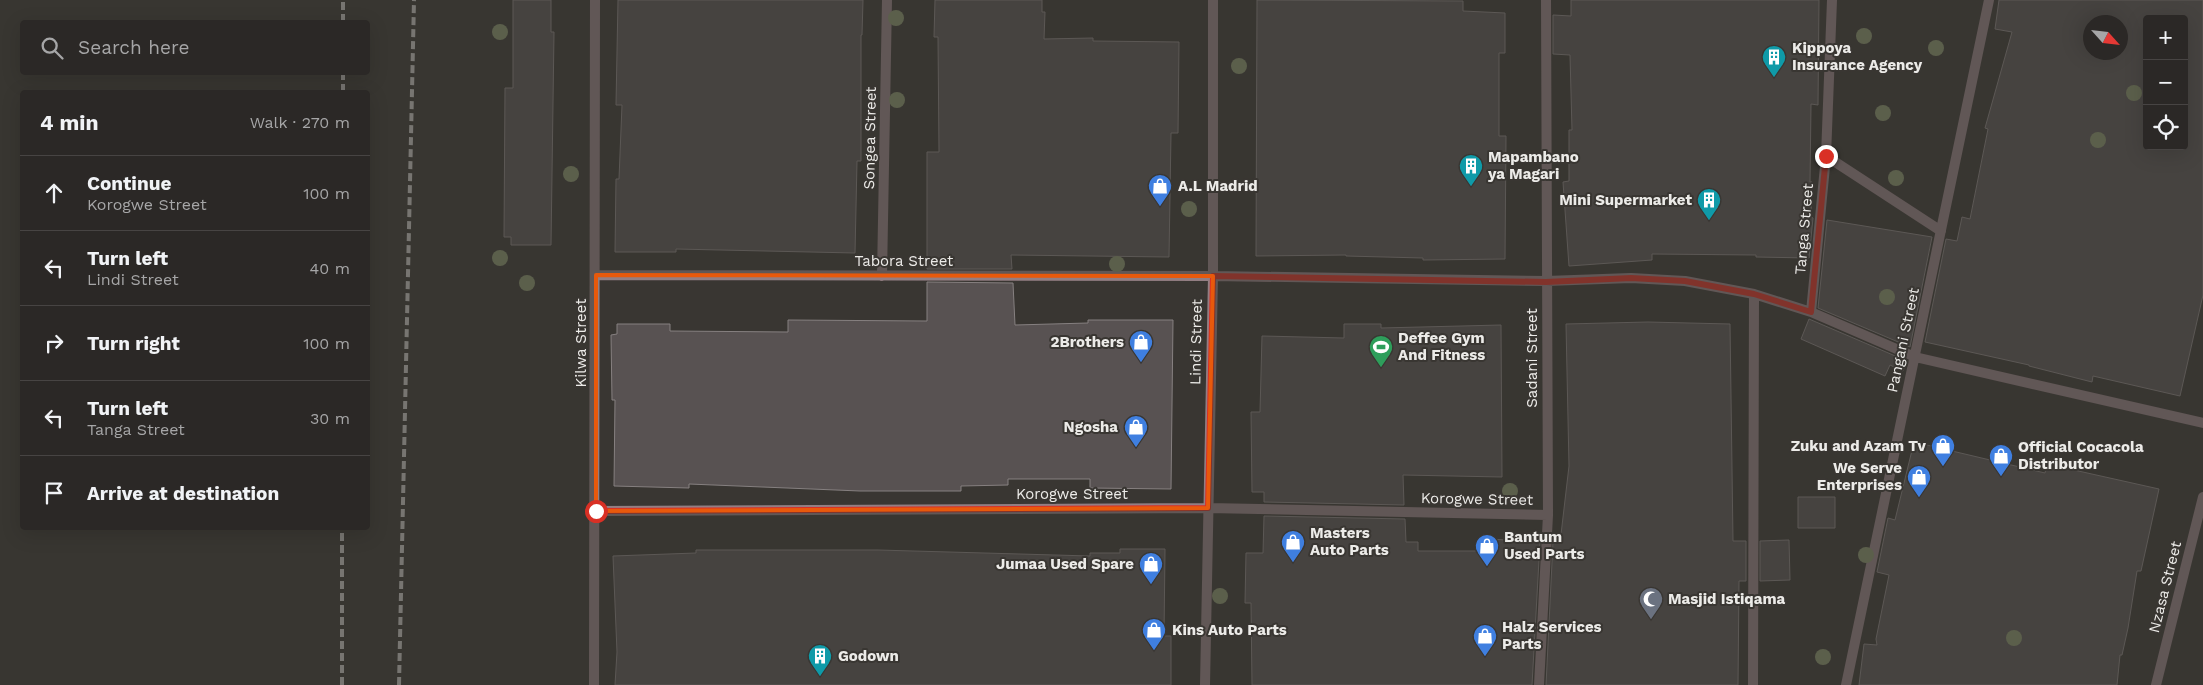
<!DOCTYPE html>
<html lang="en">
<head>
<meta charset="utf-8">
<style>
  :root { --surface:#2b2826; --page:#33302e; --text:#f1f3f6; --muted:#a6a6a7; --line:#474443 }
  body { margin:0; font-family:"Work Sans",sans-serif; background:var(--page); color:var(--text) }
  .controls { position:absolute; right:15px; top:15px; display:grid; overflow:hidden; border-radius:5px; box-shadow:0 5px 20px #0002 }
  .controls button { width:45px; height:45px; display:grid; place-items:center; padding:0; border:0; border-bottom:1px solid var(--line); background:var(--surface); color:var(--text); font:25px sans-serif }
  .compass { position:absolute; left:2083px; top:15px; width:45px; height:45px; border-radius:50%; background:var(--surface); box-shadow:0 5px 20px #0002; rotate:117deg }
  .stop { position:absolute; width:15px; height:15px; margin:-11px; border:4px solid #d93025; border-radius:50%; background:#fff }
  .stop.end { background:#d93025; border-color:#fff; box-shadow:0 1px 5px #0008 }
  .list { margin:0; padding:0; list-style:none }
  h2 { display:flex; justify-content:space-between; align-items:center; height:65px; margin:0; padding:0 20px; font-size:21px }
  h2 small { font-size:16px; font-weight:400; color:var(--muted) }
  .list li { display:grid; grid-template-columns:32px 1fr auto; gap:15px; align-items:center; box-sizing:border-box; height:75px; padding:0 20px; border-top:1px solid var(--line) }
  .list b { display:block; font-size:19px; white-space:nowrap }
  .list p { margin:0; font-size:16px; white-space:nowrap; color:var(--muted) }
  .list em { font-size:16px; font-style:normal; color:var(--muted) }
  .icon { flex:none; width:28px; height:28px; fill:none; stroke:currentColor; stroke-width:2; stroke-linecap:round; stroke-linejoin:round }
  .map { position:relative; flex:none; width:2203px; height:685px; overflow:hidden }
  .search { position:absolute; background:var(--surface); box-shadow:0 5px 20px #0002; left:20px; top:20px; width:350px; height:55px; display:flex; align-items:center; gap:12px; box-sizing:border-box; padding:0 18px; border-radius:5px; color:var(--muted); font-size:19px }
  .panel { position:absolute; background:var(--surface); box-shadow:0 5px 20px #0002; left:20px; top:90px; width:350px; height:440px; border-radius:5px }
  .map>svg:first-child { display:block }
  .building { fill:#585252; stroke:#868080; fill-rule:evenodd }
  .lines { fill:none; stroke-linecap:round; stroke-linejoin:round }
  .minor { stroke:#937e83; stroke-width:10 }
  .rail { stroke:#c3c2bf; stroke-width:4; stroke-dasharray:8 4; stroke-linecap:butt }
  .tree { fill:#86916c }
  .route { stroke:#d93025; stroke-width:6 }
  .marked { fill:none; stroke:#e8590c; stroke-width:4; stroke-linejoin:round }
  .labels { text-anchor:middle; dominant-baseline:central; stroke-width:4; stroke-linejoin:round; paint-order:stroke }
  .poi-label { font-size:15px; font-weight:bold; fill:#ecebe8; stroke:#393632; text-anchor:start }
  .street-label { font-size:15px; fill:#ecebe8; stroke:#393632 }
</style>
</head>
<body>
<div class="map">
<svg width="2203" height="685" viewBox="0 0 2203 685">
  <rect width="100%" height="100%" fill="#393632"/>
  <path class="building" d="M513,0H551V32H554L551,245H511V237H504L505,88H513Z
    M618,0H863L862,35H861V161H857L855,253L676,249V252H615L616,179H619L622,105H616Z
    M935,0H1042V12H1045L1044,39L1093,38V41L1179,42L1178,133H1171L1169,257L1011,255L1012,269H927V152H939L938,37H934Z
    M1257,0L1463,1V11L1505,13V53H1499V136H1506L1505,259L1423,260V258L1346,256V255L1256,256Z
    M1571,0H1819L1818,105L1811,104L1810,182H1812L1811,217L1813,218L1809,258L1756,257V255L1652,254V260L1569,266L1563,182L1569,181V130H1572L1570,55L1553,54V15L1571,16Z
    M1999,0H2203V295L2180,396L2093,376L2092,382L2029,366V365L1925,342L1946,239L1957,241L1962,217L1970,219L1988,129L1985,128L2012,32L1995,29ZM2147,19H2184V146H2147ZM2090,22H2120V52H2090Z
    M1827,220L1932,237L1910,347L1818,308Z
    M927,282L1013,283L1015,325L1088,323V320H1173L1171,489L1090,488V479H1008V485L961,486V491H860L689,484V488L614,486L615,400H612L611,335L617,334V324H670V331L788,332V320L927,321Z
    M1809,319L1907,361L1903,371L1890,365L1885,376L1801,339Z
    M1648,322L1730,324L1733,541H1746V581H1739L1738,685H1546L1553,542L1560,543L1569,466L1566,324Z
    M1344,324H1381V328L1501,325L1502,477L1403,475L1404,505L1264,502V492H1252L1251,412H1260L1262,336L1344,338Z
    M1914,442L2045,473L2047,464L2159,489L2141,571H2137L2128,628L2122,655H2120L2117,685H1859L1864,644L1877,645L1876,639L1889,575L1877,572L1888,518L1895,520Z
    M1798,497H1835V528H1798Z
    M1264,516L1405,519L1406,542H1418V551H1480V549H1489L1490,539L1540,542L1532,685H1252L1251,603H1245L1246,553H1263Z
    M1789,540L1790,580L1760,581V541Z
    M1120,549H1165L1164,636H1171V685H615L617,652L613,556L696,553V550H878L1090,556V553H1120Z"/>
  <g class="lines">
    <path class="minor" d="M1826,156L1941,231
      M596,275L1213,276L1546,281L1631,278L1685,281L1754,294L1811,312L1915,357L2203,423
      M882,276L887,0
      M1811,312L1826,156L1832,0
      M596,511L1208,508L1548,515
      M594,685L595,0
      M1205,685L1213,276V0
      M1539,685L1548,515L1546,0
      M1753,685L1754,294
      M1846,685L1989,0
      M2156,685L2203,497"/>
    <path class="rail" d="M343,22V0
      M343,92V72
      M342,685V528
      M399,685L414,0"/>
  </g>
  <g class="tree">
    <circle cx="896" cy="18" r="8"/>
    <circle cx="500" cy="32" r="8"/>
    <circle cx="1864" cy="36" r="8"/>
    <circle cx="1936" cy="48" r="8"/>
    <circle cx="1239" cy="66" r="8"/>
    <circle cx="2134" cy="93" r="8"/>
    <circle cx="897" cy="100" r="8"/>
    <circle cx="1883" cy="113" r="8"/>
    <circle cx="2098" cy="140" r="8"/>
    <circle cx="571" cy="174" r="8"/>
    <circle cx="1896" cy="178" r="8"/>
    <circle cx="1189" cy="209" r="8"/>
    <circle cx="500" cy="258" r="8"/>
    <circle cx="1117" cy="264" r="8"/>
    <circle cx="527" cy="283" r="8"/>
    <circle cx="1887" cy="297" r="8"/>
    <circle cx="1510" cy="491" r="8"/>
    <circle cx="1866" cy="555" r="8"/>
    <circle cx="1220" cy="596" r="8"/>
    <circle cx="2014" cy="638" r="8"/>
    <circle cx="1823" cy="657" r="8"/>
  </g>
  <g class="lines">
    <path class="route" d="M596,511L1208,508L1213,276L1546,282L1631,278L1685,281L1754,294L1811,312L1826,156"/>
  </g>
  <path d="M0 0H2203V685H0ZM596,275L1213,276L1208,508L596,511Z" fill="#393632" fill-opacity=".55" fill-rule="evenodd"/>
  <path class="marked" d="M596,275L1213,276L1208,508L596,511Z"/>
  <defs>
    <g id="building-pin" transform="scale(1.25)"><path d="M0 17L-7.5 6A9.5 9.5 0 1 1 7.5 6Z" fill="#0f9aa8" stroke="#393632"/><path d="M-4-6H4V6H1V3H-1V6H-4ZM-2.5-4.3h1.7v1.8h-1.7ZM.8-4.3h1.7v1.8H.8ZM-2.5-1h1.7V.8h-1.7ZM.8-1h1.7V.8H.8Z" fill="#fff"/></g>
    <g id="shop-pin" transform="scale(1.25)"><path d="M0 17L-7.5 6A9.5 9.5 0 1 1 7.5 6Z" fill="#3f7fe0" stroke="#393632"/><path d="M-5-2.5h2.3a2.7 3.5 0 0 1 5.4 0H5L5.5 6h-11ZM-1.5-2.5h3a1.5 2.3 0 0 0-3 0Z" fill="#fff"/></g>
    <g id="stadium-pin" transform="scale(1.25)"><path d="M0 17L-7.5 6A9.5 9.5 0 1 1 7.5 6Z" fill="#2e9e5b" stroke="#393632"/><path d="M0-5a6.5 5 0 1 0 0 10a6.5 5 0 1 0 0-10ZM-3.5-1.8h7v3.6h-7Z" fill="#fff"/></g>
    <g id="mosque-pin" transform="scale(1.25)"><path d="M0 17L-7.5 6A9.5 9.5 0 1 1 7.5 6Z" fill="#6b7280" stroke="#393632"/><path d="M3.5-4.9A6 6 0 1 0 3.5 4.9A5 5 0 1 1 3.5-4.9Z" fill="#fff"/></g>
  </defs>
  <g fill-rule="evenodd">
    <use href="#building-pin" x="1774" y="57"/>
    <use href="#building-pin" x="1471" y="166"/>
    <use href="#shop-pin" x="1160" y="186"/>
    <use href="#building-pin" x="1709" y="200"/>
    <use href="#shop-pin" x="1141" y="342"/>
    <use href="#stadium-pin" x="1381" y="347"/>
    <use href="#shop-pin" x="1136" y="427"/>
    <use href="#shop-pin" x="1943" y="446"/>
    <use href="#shop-pin" x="2001" y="456"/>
    <use href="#shop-pin" x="1919" y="477"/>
    <use href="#shop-pin" x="1293" y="542"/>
    <use href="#shop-pin" x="1487" y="546"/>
    <use href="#shop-pin" x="1151" y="564"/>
    <use href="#mosque-pin" x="1651" y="599"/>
    <use href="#shop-pin" x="1154" y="630"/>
    <use href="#shop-pin" x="1485" y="636"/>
    <use href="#building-pin" x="820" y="656"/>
  </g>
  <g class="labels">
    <g class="poi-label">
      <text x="1792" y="48">Kippoya<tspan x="1792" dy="17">Insurance Agency</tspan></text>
      <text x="1488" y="157">Mapambano<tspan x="1488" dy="17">ya Magari</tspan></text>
      <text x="1178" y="186">A.L Madrid</text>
      <text x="1692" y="200" text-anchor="end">Mini Supermarket</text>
      <text x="1398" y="338">Deffee Gym<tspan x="1398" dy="17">And Fitness</tspan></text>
      <text x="1124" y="342" text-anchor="end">2Brothers</text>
      <text x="1118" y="427" text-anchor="end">Ngosha</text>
      <text x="1926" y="446" text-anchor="end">Zuku and Azam Tv</text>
      <text x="2018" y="447">Official Cocacola<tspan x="2018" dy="17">Distributor</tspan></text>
      <text x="1902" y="468" text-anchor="end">We Serve<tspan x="1902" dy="17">Enterprises</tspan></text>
      <text x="1310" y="533">Masters<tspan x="1310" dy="17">Auto Parts</tspan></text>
      <text x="1504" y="537">Bantum<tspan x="1504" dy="17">Used Parts</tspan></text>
      <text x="1134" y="564" text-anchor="end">Jumaa Used Spare</text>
      <text x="1668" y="599">Masjid Istiqama</text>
      <text x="1502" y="627">Halz Services<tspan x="1502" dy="17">Parts</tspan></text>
      <text x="1172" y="630">Kins Auto Parts</text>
      <text x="838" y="656">Godown</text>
    </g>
    <g class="street-label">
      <text transform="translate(870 138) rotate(-89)">Songea Street</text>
      <text transform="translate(1804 229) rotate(-85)">Tanga Street</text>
      <text x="904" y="261">Tabora Street</text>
      <text transform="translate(1903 340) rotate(-78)">Pangani Street</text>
      <text transform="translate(1196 342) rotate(-89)">Lindi Street</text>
      <text transform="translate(581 343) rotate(-90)">Kilwa Street</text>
      <text transform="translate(1532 358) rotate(-90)">Sadani Street</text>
      <text x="1072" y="494">Korogwe Street</text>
      <text transform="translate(1477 499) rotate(1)">Korogwe Street</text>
      <text transform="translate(2165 587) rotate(-76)">Nzasa Street</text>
    </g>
  </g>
</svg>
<div class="controls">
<button>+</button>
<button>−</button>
<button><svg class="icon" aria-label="locate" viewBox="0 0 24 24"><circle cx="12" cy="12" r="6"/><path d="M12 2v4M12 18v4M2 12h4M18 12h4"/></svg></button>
</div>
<svg class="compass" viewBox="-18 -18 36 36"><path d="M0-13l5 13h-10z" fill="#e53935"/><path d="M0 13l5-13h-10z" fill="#a6a6a7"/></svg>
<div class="stop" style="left:596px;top:511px"></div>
<div class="stop end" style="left:1826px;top:156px"></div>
<div class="search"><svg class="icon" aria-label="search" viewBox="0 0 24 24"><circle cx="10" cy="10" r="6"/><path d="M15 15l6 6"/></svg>Search here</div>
<section class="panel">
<h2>4 min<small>Walk · 270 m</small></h2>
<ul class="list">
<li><svg class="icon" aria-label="ahead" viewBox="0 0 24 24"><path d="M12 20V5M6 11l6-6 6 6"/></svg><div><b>Continue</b><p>Korogwe Street</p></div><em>100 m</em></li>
<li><svg class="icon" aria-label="left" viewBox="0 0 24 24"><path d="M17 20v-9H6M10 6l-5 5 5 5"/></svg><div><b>Turn left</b><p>Lindi Street</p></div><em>40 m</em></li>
<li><svg class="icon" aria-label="right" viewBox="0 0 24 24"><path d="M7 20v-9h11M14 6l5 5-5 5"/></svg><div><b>Turn right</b></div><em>100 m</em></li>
<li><svg class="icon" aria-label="left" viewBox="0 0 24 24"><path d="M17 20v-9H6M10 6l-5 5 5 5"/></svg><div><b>Turn left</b><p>Tanga Street</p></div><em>30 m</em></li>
<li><svg class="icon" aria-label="arrive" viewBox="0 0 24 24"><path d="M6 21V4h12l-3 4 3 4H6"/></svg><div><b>Arrive at destination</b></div></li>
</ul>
</section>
</div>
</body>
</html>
